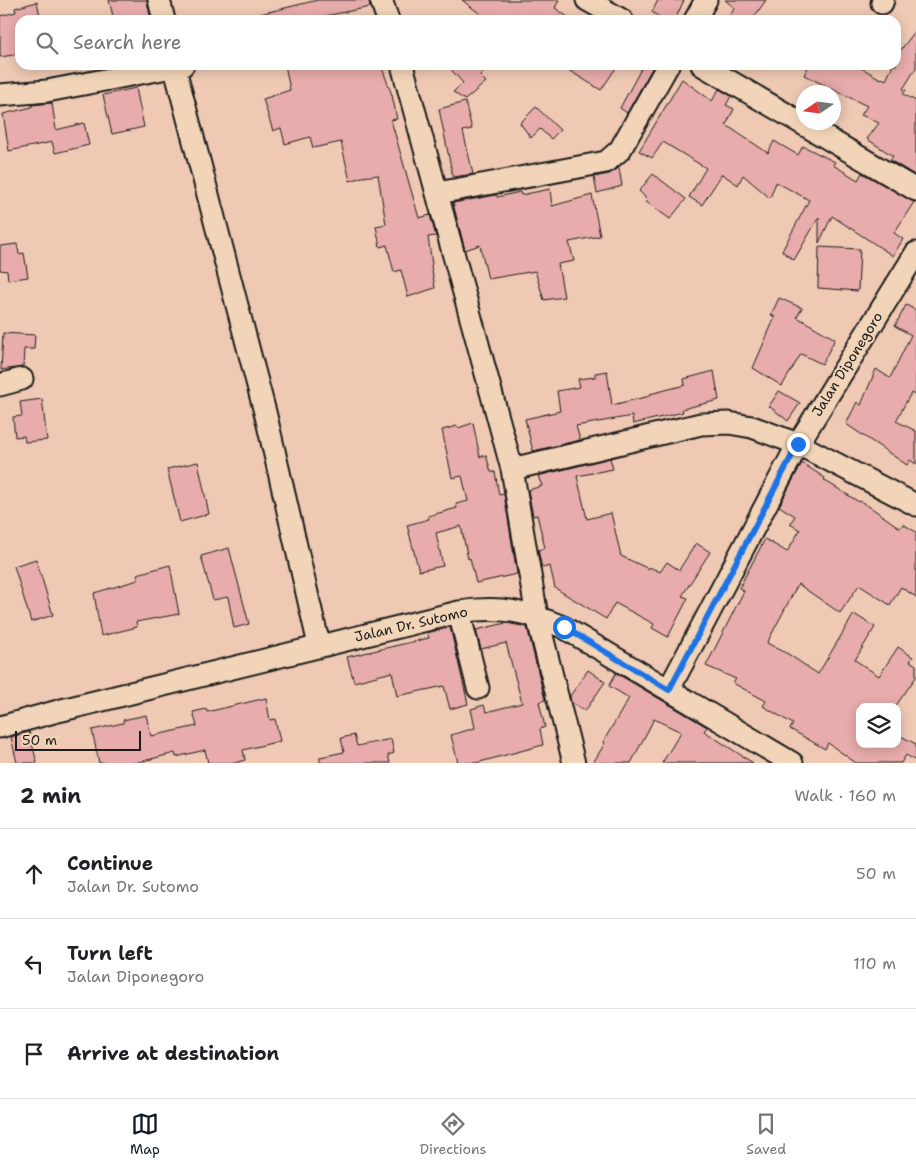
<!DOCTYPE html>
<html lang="en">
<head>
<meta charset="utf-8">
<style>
  :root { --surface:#fff; --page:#f6f6f6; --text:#202124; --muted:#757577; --line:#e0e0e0; --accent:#111827 }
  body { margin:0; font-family:"Shantell Sans",sans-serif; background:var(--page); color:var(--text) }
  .controls { position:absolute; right:15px; bottom:15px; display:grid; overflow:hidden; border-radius:10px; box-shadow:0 2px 12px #0003 }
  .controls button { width:45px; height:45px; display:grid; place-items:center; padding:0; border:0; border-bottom:1px solid var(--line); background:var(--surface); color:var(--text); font:25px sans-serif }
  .compass { position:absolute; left:796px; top:85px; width:45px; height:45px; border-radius:50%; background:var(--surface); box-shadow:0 2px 12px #0003; rotate:257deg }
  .scale { position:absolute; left:15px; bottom:12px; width:126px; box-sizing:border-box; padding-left:5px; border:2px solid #1c1c1c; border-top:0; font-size:14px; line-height:18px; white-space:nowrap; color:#1c1c1c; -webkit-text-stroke:4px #f2d5b8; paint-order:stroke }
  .stop { position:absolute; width:15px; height:15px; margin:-11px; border:4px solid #1a73e8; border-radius:50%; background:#fff }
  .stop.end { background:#1a73e8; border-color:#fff; box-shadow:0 1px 5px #0008 }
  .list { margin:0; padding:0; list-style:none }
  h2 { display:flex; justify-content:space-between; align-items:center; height:65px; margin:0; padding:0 20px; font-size:21px }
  h2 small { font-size:16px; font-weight:400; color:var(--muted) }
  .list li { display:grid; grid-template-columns:32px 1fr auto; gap:15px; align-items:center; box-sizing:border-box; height:90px; padding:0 20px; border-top:1px solid var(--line) }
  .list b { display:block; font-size:19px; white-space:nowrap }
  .list p { margin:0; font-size:16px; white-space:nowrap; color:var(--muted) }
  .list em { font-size:16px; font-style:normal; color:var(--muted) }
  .icon { flex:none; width:28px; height:28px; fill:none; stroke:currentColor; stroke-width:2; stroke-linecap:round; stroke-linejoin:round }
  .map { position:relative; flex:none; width:916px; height:763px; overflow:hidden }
  .search { position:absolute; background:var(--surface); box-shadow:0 2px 12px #0003; left:15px; right:15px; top:15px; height:55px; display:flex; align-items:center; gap:12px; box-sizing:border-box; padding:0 18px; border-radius:15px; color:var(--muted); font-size:19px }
  .sheet { height:335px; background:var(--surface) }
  nav { display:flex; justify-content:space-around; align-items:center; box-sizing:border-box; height:70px; border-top:1px solid var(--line); background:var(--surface); font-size:14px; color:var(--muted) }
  nav a { display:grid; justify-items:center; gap:2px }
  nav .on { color:var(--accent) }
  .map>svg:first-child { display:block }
  .building { fill:#e7acab; stroke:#1c1c1c }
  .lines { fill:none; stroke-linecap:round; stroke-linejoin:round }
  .minor-casing { stroke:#1c1c1c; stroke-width:25 }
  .minor { stroke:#f2d5b8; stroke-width:21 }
  .route { stroke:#1a73e8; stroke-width:6 }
  .labels { text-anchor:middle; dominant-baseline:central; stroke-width:4; stroke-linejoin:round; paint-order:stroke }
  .street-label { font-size:14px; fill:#1c1c1c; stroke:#f2d5b8 }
</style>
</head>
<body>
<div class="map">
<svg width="916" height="763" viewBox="0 0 916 763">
  <rect width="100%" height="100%" fill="#efc9b4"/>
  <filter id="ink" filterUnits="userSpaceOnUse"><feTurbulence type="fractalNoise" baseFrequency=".02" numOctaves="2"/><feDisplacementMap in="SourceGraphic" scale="10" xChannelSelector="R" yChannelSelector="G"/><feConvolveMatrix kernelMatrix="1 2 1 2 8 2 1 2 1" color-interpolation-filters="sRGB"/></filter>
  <g filter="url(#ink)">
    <path class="building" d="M109,0H147L151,20H114Z
      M318,0H369L370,7L305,20H256V15Z
      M462,0H559L555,8L572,20H530L518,14L514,20H488Z
      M658,0H684L675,20H663L652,12Z
      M725,0H766L752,20H726L735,8Z
      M37,2L41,20H20V54L0,57V16L16,12L15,8Z
      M916,30V68L903,89L906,90L903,94L916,101V176L890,160L893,156L867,139L879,123L861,115L867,106L804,75L809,65H856L881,79L882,78L886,80L893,65H896V58L900,51Z
      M285,65H381L392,95L397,119L391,120L419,218L430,215L436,236L428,237L432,264L431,265L435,288L408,297L401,270L394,272L387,245L380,247L376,226L386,224L378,175L362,177L350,181L341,142L313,148L310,137L285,144L281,128L273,131L263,99L290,90Z
      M447,65H488L480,76L486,82L465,100L453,92L463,83Z
      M560,65H618L601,90Z
      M643,65H654L627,113L620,108Z
      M682,79L712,101L719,89L731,96L726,105L734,109L726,125L768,153L774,141L798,155L803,146L835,162L833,165L858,180L862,173L914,202L894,233L903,239L893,256L832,216L819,243V217L794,260L782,251L809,200L776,182L770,198L743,175L738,185L722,174L702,205L689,197L706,168L663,142L652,158L639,151Z
      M136,88L144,127L112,134L103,95Z
      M465,102L472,129L463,131L473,174L453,177L439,109Z
      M52,103L56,130L84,123L89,145L55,153L52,142L9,151L3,114L32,107V105Z
      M536,107L560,130L551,139L540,129L531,138L520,123Z
      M619,168L622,186L597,193L594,177L609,174Z
      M653,174L686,199L670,219L645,201L647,199L639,191Z
      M550,189L552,206L592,195L600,236L569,242L574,261L558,264L564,297L544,300L535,271L488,279L480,245L465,250L453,203L496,195L497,197L520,192L521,195Z
      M17,244L19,254L24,253L28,277L8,280L7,271L0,270V246Z
      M819,247L860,249L858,291L818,288Z
      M779,298L802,308L797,317L835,339L822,364L801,354L782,386L753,368L775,317L771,315Z
      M906,305L916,310V396L911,393L896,421L916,431V464L910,460L907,465L846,424L857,402L861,405L876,369L890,378L911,335L895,326Z
      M3,333L35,335L34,349H24L23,367L1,370Z
      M607,371L612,405L650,396V394L685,385L684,379L714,371L719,400L682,409L683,412L633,424L632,416L576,426L580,440L533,451L525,419L560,411L557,391L580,387L578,379L595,377V373Z
      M779,391L800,403L788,421L769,406Z
      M42,399L47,440L25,442L24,436L15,437L13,417L22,416L20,402Z
      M473,423L480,457L486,455L491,472H495L499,495L504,494L517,574L476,583L470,558L468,559L461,526L436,533L443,566L419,571L407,525L429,519L428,516L457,508L456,504L468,501L462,476L452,478L442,430L457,426L458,428Z
      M610,458L613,469L577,476L587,519L611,513L621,556L649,569L650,567L660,572L667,562L679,570L696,543L710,552L682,596L688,598L668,637L652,628L654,624L615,603L606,619L555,588L550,566L542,568L538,550L545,548L537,515L533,516L528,490L542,486L538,476Z
      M198,462L209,514L180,522L167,469Z
      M802,463L825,478L824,480L859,502L860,501L873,509L900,528L903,524L916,532V597L901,587L890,605L859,585L840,613L798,584L767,643L788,654L818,674L854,614L875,627L855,660L879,676L898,647L913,657L910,661L916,665V677L895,707H857L860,709V744H897V734L916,744V761L906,755L901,763H856L828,743L825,749L790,729L793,724L763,706L766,701L733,683L736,679L706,666L744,591L739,588L765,539L787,552L800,530L790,524L795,516L779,506Z
      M229,548L249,624L234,628L228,597L213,600L201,556Z
      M36,559L53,615L31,622L14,566Z
      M170,565L179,614L136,622L137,627L101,636L94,593L138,580L137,574Z
      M506,623L527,627L545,700L539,702L545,727L540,729L543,745L476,763H458L451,735L475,728L471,709L484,705L486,712L522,703L506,643L481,649L476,630Z
      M450,627L468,704L450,709L444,686L397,696L392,672L354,682L347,657L429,638L427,633Z
      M588,670L605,682L585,711L571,702L570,696Z
      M616,673L707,727L704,731L753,763H662L681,732L654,719L631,763H593L605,743L603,742L629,698L609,686Z
      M266,698L270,720L275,719L280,741L243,750L245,760L235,763H208L205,750L176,757L175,753L135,763H99L92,730L123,723V720L146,715L151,736L197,726L193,712L206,709L207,712Z
      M29,732L37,763H17L11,737Z
      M354,735L357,746L391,739L394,753L388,755L390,763H320V757L344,752L341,738Z"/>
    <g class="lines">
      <g class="minor-casing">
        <path id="minor" d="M159,0L164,20
          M381,0L388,20
          M587,0L622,20
          M882,3L883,0
          M695,20L706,0
          M174,65L266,416L319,645
          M402,65L512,469L537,616L574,763
          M702,65L916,190
          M0,95L47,91L183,65
          M438,193L606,162L620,150L668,65
          M0,385L22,379
          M512,469L701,424L729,423L752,427L798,444L916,505
          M459,612L478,688
          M669,689L798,444L916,253
          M0,727L58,711L459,612C501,606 525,611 563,627L792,763"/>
      </g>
      <use href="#minor" class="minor"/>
    </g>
  </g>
  <g class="lines" filter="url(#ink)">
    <path class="route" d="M564,627L669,690L798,444"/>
  </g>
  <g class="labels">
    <g class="street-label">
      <text transform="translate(847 364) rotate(-58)">Jalan Diponegoro</text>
      <text transform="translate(411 624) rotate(-13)">Jalan Dr. Sutomo</text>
    </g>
  </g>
</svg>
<div class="controls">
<button><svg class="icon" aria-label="layers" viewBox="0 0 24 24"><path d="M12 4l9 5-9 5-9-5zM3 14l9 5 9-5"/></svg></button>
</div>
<svg class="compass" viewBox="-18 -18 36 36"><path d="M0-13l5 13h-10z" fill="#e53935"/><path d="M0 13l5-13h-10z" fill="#757577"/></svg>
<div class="scale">50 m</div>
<div class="stop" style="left:564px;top:627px"></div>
<div class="stop end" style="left:798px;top:444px"></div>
<div class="search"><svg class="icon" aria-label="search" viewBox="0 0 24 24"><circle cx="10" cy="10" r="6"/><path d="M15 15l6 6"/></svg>Search here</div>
</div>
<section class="sheet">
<h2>2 min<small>Walk · 160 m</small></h2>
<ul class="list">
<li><svg class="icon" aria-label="ahead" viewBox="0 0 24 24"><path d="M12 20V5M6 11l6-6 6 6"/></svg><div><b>Continue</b><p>Jalan Dr. Sutomo</p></div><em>50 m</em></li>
<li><svg class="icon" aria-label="left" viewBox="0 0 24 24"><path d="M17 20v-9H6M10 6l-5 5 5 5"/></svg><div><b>Turn left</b><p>Jalan Diponegoro</p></div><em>110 m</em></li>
<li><svg class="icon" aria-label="arrive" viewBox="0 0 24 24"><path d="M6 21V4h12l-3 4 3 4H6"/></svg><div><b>Arrive at destination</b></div></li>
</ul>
</section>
<nav>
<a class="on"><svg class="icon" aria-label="map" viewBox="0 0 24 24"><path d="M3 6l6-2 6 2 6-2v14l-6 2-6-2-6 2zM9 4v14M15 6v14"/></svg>Map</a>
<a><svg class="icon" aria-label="directions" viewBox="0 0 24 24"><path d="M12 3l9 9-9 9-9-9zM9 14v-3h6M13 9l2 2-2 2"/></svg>Directions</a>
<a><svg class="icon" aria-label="saved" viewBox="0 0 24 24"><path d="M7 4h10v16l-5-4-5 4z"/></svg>Saved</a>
</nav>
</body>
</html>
